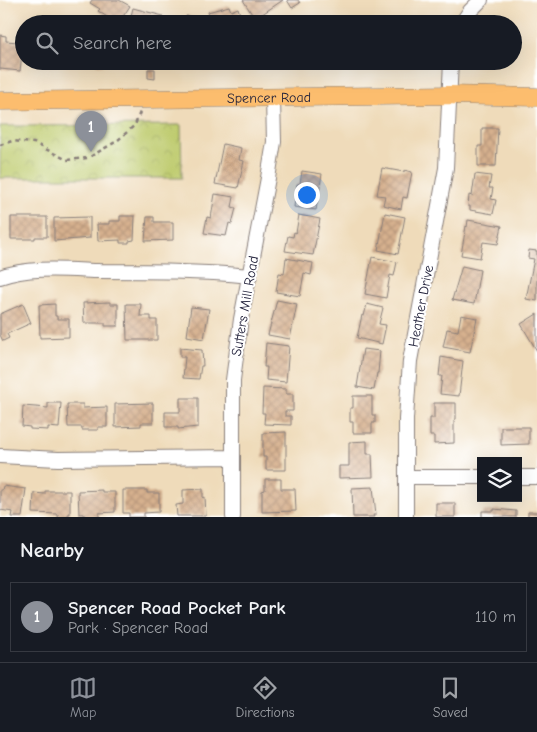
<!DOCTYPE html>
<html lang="en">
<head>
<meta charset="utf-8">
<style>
  :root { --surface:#171b24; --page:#242831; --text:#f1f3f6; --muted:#9ea1a6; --line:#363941; --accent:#8c9099 }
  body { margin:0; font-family:"Comic Neue",sans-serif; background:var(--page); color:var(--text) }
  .controls { position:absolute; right:15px; bottom:15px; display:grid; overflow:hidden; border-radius:0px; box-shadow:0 5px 20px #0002 }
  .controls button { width:45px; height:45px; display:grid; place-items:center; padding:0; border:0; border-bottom:1px solid var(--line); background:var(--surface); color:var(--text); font:25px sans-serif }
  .you { position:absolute; left:306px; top:194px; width:18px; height:18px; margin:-12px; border:4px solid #fff; border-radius:50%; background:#1a73e8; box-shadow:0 0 0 8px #1a73e833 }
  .badge { display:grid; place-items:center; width:32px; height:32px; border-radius:50%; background:var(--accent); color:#fff; font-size:16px; font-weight:700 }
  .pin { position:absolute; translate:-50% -41px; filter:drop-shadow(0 1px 2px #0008) }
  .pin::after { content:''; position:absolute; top:26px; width:18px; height:15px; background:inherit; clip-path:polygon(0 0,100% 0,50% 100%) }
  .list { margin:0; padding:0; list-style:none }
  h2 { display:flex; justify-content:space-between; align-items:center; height:65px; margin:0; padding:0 20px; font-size:21px }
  h2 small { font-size:16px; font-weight:400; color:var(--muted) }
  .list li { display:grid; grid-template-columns:32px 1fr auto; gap:15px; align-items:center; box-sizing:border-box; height:70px; margin:0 10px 10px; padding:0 10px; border:1px solid var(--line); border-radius:0px }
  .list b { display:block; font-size:19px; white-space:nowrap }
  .list p { margin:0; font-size:16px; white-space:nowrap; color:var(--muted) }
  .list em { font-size:16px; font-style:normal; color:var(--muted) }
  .icon { flex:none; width:28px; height:28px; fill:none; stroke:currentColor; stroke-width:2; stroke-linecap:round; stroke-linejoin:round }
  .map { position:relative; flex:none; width:537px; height:517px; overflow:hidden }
  .search { position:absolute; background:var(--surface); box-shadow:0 5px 20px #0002; left:15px; right:15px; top:15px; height:55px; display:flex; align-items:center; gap:12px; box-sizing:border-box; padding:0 18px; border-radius:28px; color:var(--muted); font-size:19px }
  .sheet { height:145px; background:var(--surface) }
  nav { display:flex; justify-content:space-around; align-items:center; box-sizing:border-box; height:70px; border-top:1px solid var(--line); background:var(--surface); font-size:14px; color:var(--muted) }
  nav a { display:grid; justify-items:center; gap:2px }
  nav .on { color:var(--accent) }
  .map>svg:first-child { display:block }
  .park { fill:url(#park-crowns); stroke:#707654 }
  .building { fill:url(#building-cross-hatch) }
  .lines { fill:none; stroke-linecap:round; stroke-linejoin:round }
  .minor-casing { stroke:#887e7a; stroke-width:16 }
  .major-casing { stroke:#887e7a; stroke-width:19 }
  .path { stroke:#887e7a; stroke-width:2.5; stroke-dasharray:4 4; stroke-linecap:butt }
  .minor { stroke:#fff; stroke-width:14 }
  .major { stroke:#fcbd6e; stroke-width:18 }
  .labels { text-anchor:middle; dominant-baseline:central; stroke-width:4; stroke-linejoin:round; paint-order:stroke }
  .street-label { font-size:14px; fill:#22223b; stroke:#fff }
</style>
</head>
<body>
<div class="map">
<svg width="537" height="517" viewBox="0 0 537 517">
  <defs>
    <pattern id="park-crowns" width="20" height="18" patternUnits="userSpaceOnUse" patternTransform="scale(1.25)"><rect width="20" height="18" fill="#becb6d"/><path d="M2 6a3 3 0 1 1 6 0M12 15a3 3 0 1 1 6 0" fill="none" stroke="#a3ae5f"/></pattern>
    <pattern id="building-cross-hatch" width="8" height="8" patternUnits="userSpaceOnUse" patternTransform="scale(1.25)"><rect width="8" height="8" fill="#d6b08e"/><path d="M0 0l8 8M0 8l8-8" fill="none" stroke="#b7977b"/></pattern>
  </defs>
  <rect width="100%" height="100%" fill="#fff"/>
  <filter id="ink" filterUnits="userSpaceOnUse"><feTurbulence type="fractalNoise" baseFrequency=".02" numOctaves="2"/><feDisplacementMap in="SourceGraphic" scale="10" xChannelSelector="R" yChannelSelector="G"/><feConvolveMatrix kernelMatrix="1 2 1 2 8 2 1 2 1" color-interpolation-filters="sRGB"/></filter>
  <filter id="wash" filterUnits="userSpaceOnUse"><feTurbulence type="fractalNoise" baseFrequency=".0096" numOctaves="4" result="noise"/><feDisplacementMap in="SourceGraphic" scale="20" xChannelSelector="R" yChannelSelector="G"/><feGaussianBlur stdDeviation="1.12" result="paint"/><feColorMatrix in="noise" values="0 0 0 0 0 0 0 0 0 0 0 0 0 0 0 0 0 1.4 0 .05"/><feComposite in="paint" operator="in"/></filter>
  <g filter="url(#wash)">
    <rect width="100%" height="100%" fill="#efdbba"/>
    <path class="park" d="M181,125L182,178H0V126Z"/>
    <g id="blocks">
      <path class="building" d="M92,0H119L130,6L118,24L98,11L100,9L90,3Z
        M243,0H283L255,19Z
        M287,0H298L300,3L292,8Z
        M229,6L231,11L238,8L243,24H212L208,12Z
        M133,8L163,16L161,24H129Z
        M186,16L202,18V24H170V19L187,18Z
        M0,35L6,36V41L18,42V45H23L20,71L0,69Z
        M51,61H61L54,66Z
        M96,61H104L102,66L95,64Z
        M202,61H210V65H202Z
        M148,69H155V79L148,78Z
        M482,128H498L496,166H478V146H482Z
        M223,144L241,148L239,160L244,161L238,188L215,184Z
        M382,168L404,172V170L412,172L407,198L403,197L401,209L383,205L385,196L377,195Z
        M302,171L322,174L316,210L294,207L297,184H300Z
        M475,174L491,176L489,188H493L491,199L496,200L493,214L470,210V206H468L469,195L472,196Z
        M215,194L234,197L232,207L236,208L232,224L229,223L226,236L204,233L207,217L211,218Z
        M385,213L405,217L398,254L378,250Z
        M299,215L320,219L313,255L285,251L288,236L293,237L294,232L296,233Z
        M120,216H135L134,240L129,241V243H120V240L98,241L97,224H109V221H120Z
        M11,217H47V237H35V239H11Z
        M90,217V238L54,241V218Z
        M147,217H154V222H173V240L145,241Z
        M468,220L502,226L498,244L483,242L480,258L461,255L466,226L467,227Z
        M529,250L537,251V301L526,299L534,259L528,258Z
        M372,257L397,262L394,276L390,275L386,298L365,294Z
        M286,258L313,263L311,275L304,273L300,296L276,292L279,273L284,274Z
        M462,266L480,270L474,304L452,300Z
        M277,300L297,304L290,339L268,335Z
        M110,302V304H118V326H105V323H84L83,303Z
        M23,304L31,323L7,334L9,338L3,341L0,335V314Z
        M55,304V316H57V319H69V337L40,338L39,305Z
        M126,304H141L140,316H151V320H157V340H127Z
        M367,304L383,308L379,324L386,325L382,344L357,338L362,315L364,316Z
        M191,307L209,309L204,339L187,336Z
        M537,314V351L521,324Z
        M461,315L477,318L470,352L443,347L447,329L458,331Z
        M266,343L289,346L286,382L266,380L267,367H264Z
        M180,348L202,350L203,366H201L199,379L183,378L185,357H180Z
        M363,349L380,351L378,373H377L374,390L357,387Z
        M441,357L463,361L459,396L440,394L442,376H439Z
        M263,388L286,389V394H293V411H285V416H291V425L264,424L265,413H262Z
        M353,396H372V415H375V423H372V433H353V422H350V408H353Z
        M180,398H198V427L178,429V427H165V412H180Z
        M48,403H61L59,428L48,427V430L30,429V427L22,426L23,406L48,408Z
        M153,403V423H141V426L115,427V404Z
        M434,403H456V419L454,420V443L434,444V436H430V418H434Z
        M67,404H83V408L107,407V427H98V430H82V427H68Z
        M501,427H529V444L501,445Z
        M286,432V470H266V457H263V433Z
        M367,441V454H372L373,477L339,478V466H349V442Z
        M265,479H281V489H295L296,511L262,512V491L265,490Z
        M3,486L26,489L22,517H12L13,512L0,510V490H2Z
        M373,487L376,515H373L374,517H353L352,488Z
        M203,489V498L205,497L206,516H177L176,505L183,504V490Z
        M102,490V492H115V512L99,513V517H84V514H79L78,491Z
        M123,490H147V493H159V512L144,513V517H129V513H123Z
        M45,491H70V514H68V517H58V514L33,513L34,493L45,494Z
        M436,503H455V517H436Z
        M494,509L516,511V517H482V511H494Z
        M528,512H537V517H528Z"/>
    </g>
  </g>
  <g filter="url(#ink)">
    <use href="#blocks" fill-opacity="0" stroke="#887e7a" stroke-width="1"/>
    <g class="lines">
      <g class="minor-casing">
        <path id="minor" d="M461,24L470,11L481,0
          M0,277C30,266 68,270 99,271C150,271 199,271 250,276
          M0,456L58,459L232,457
          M406,477H481
          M518,477H537
          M233,517V380L241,319L268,178L274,142L273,98
          M406,517V419L410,361L446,168L451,61"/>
      </g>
      <g class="major-casing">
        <g id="major">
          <path id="s1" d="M0,101L450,95L537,97"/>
        </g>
      </g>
      <path class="path" d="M0,145L12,141L34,143L67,160L88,158L117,141L135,125L140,112"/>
      <use href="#minor" class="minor"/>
      <use href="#major" class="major"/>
    </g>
  </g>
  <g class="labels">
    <g class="street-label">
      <text stroke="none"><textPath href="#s1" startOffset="269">Spencer Road</textPath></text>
      <text transform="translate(245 306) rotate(-80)">Sutters Mill Road</text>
      <text transform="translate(421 306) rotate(-79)">Heather Drive</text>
    </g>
  </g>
</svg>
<div class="controls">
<button><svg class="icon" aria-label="layers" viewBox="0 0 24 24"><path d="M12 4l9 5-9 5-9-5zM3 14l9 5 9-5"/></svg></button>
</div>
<div class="you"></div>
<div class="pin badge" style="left:91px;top:152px">1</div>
<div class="search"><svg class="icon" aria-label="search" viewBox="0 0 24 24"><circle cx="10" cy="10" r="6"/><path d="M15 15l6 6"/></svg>Search here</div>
</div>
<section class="sheet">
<h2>Nearby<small></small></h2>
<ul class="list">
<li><span class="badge">1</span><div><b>Spencer Road Pocket Park</b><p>Park · Spencer Road</p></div><em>110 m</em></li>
</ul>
</section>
<nav>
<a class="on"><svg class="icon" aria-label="map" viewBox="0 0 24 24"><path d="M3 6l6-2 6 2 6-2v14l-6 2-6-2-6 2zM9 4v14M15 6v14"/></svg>Map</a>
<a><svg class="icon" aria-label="directions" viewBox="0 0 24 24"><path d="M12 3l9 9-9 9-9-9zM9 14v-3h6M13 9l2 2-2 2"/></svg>Directions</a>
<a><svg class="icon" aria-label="saved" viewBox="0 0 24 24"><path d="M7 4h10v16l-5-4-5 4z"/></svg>Saved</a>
</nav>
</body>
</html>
